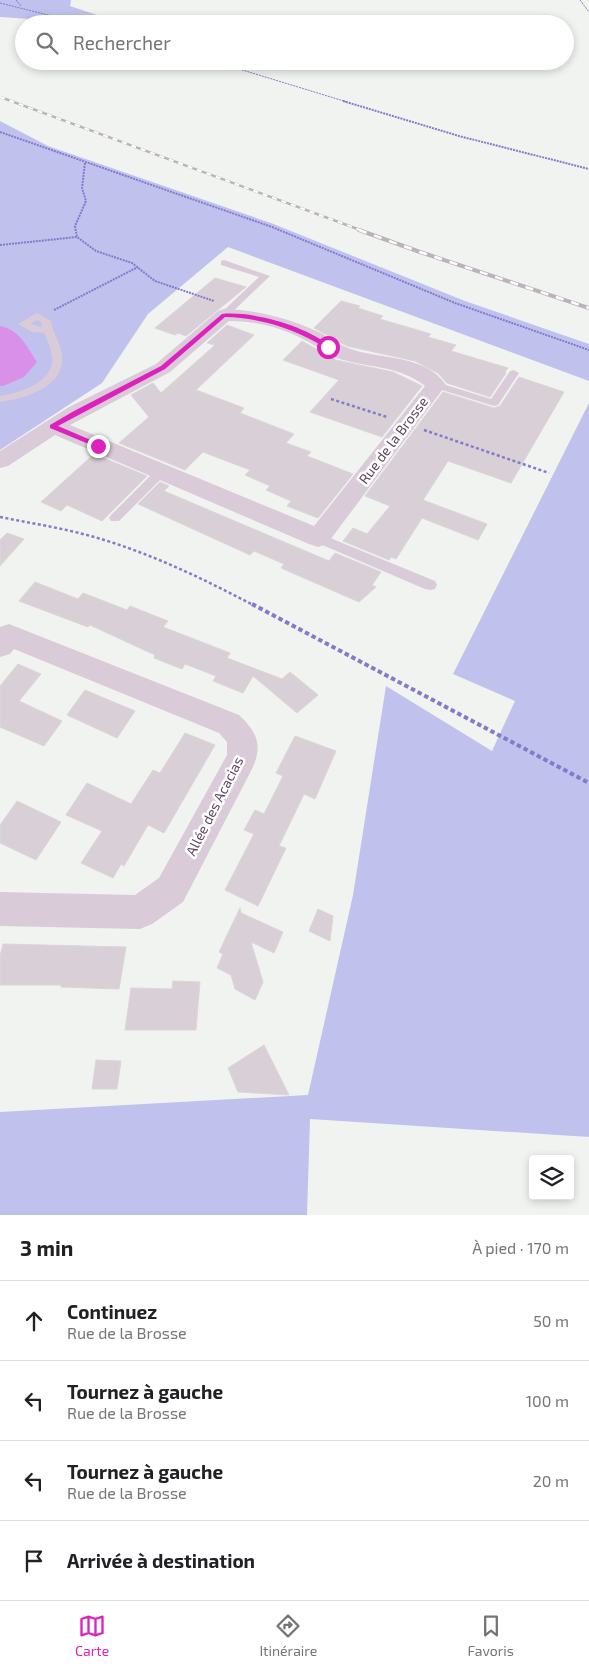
<!DOCTYPE html>
<html lang="fr">
<head>
<meta charset="utf-8">
<style>
  :root { --surface:#fff; --page:#f6f6f6; --text:#202124; --muted:#757577; --line:#e0e0e0; --accent:#dd21bc }
  body { margin:0; font-family:"Exo 2",sans-serif; background:var(--page); color:var(--text) }
  .controls { position:absolute; right:15px; bottom:15px; display:grid; overflow:hidden; border-radius:5px; box-shadow:0 2px 8px #0003 }
  .controls button { width:45px; height:45px; display:grid; place-items:center; padding:0; border:0; border-bottom:1px solid var(--line); background:var(--surface); color:var(--text); font:25px sans-serif }
  .stop { position:absolute; width:15px; height:15px; margin:-11px; border:4px solid #dd21bc; border-radius:50%; background:#fff }
  .stop.end { background:#dd21bc; border-color:#fff; box-shadow:0 1px 5px #0008 }
  .list { margin:0; padding:0; list-style:none }
  h2 { display:flex; justify-content:space-between; align-items:center; height:65px; margin:0; padding:0 20px; font-size:21px }
  h2 small { font-size:16px; font-weight:400; color:var(--muted) }
  .list li { display:grid; grid-template-columns:32px 1fr auto; gap:15px; align-items:center; box-sizing:border-box; height:80px; padding:0 20px; border-top:1px solid var(--line) }
  .list b { display:block; font-size:19px; white-space:nowrap }
  .list p { margin:0; font-size:16px; white-space:nowrap; color:var(--muted) }
  .list em { font-size:16px; font-style:normal; color:var(--muted) }
  .icon { flex:none; width:28px; height:28px; fill:none; stroke:currentColor; stroke-width:2; stroke-linecap:round; stroke-linejoin:round }
  .map { position:relative; flex:none; width:589px; height:1215px; overflow:hidden }
  .search { position:absolute; background:var(--surface); box-shadow:0 2px 8px #0003; left:15px; right:15px; top:15px; height:55px; display:flex; align-items:center; gap:12px; box-sizing:border-box; padding:0 18px; border-radius:28px; color:var(--muted); font-size:19px }
  .sheet { height:385px; background:var(--surface) }
  nav { display:flex; justify-content:space-around; align-items:center; box-sizing:border-box; height:70px; border-top:1px solid var(--line); background:var(--surface); font-size:14px; color:var(--muted) }
  nav a { display:grid; justify-items:center; gap:2px }
  nav .on { color:var(--accent) }
  .map>svg:first-child { display:block }
  .green { fill:#c1c1ee }
  .water { fill:#d990e9 }
  .building { fill:#d8d0d6; stroke:#dbd5d9 }
  .lines { fill:none; stroke-linecap:round; stroke-linejoin:round }
  .path-far3 { stroke:#847acb; stroke-width:1; stroke-dasharray:2 1; stroke-linecap:butt }
  .path-far2 { stroke:#847acb; stroke-width:2; stroke-dasharray:2 1; stroke-linecap:butt }
  .path-far1 { stroke:#847acb; stroke-width:2.5; stroke-dasharray:3 2.5; stroke-linecap:butt }
  .path { stroke:#847acb; stroke-width:4; stroke-dasharray:4.5 3; stroke-linecap:butt }
  .lane { fill:#d9cbd8; fill-rule:evenodd }
  .street { fill:#d9cbd8; fill-rule:evenodd }
  .rail-far1-casing { stroke:#bab3b9; stroke-width:2.5 }
  .rail-casing { stroke:#bab3b9; stroke-width:4 }
  .rail-far1 { stroke:#fff; stroke-width:2; stroke-dasharray:5; stroke-linecap:butt }
  .rail { stroke:#fff; stroke-width:2.5; stroke-dasharray:8; stroke-linecap:butt }
  .route { fill:#dd21bc }
  .labels { text-anchor:middle; dominant-baseline:central; stroke-width:5; stroke-linejoin:round; paint-order:stroke }
  .street-label { font-size:14px; fill:#5d495c; stroke:#fff }
</style>
</head>
<body>
<div class="map">
<svg width="589" height="1215" viewBox="0 0 589 1215">
  <rect width="100%" height="100%" fill="#f1f3f0"/>
  <path class="green" d="M0,0H71L70,6L97,15L78,24H46L30,19L0,17Z
    M0,121L48,146L271,223L465,301L589,344V381L228,247L148,314L102,383L0,450Z
    M589,403V1137L310,1119L307,1215H0V1112L308,1095L353,895L386,686L492,751L515,701L453,674Z"/>
  <path class="water" d="M0,326C19,329 27,347 37,362L24,377L3,386H0Z"/>
  <path class="building" d="M215,278L246,287L186,336L178,333L175,335L155,328Z
    M341,301L360,306L358,308L383,316L380,319L431,334L428,337L456,345L451,351L508,368L505,372L506,373L490,397L447,383L438,373L415,361L347,346L314,328Z
    M227,325L254,335L196,390L244,408L240,413L294,434L286,443L311,452L307,456L353,474L318,518L287,506L291,501L266,490L270,486L245,475L250,470L203,452L185,470L119,443L149,417L131,395L153,383L161,393L215,345L207,343Z
    M302,341L336,360L393,372L422,386L382,437L310,412L339,380L283,360Z
    M519,377L564,392L511,483L448,461L423,500L487,524L478,540L422,518L396,559L391,557L389,560L343,541L353,528L367,534L390,506L365,496L443,392L494,408L500,406Z
    M94,454L147,476L102,521L67,505L61,511L41,502Z
    M160,482L169,486L164,491L329,561L335,553L381,572L372,585L376,587L359,602L281,568L284,564L254,551L250,555L138,504Z
    M7,533L24,539L0,566V540Z
    M35,582L78,599L83,593L127,610L130,606L168,621L163,627L230,653L227,658L282,679L290,672L318,695L297,713L253,676L243,693L213,681L216,676L185,664L182,669L154,658L155,655L90,625L88,627L19,601Z
    M18,664L41,674L19,701L62,721L44,746L0,727V686Z
    M85,690L135,711L117,738L67,715Z
    M185,733L215,745L164,833L148,825L124,866L121,864L113,878L81,863L102,831L66,815L87,783L131,804L153,770L160,773Z
    M295,736L336,751L315,799L304,794L279,846L286,848L258,906L225,890L254,834L244,830L255,810L264,814L283,776L276,773Z
    M17,801L61,822L36,860L0,843V825Z
    M240,908L241,913L283,932L274,953L251,942L263,982L255,1000L235,989L231,975L217,968L223,954L219,952Z
    M318,909L333,916L330,941L309,931Z
    M3,944L126,947L119,989L61,987V985H0V956Z
    M173,981L200,982L196,1030H125L131,988L172,989Z
    M264,1045L289,1095L238,1092L228,1068Z
    M96,1060L121,1061L117,1089H92Z"/>
  <g class="lines">
    <path class="path-far3" d="M16,0L21,6
      M580,0L589,12
      M0,3L84,24
      M213,61L347,102"/>
    <path class="path-far2" d="M343,101L459,136L589,169
      M0,132L272,227L455,303L589,350
      M85,163L82,188L86,201L75,226L77,237L96,251L132,263L155,281L214,301
      M0,245L77,237
      M54,310L138,267"/>
    <path class="path-far1" d="M331,399L387,417
      M424,430L549,473
      M0,517C25,522 50,526 75,532C138,547 198,576 255,606"/>
    <path class="path" d="M252,604L589,783"/>
    <path class="lane" d="M224,260L270,276L227,317H221V313L259,277L221,265V261Z
      M37,313L51,321C53,334 62,345 62,358C64,388 22,399 0,402V396C19,393 52,383 52,360C52,350 48,341 44,333L32,332L18,324ZM37,320L41,322L42,327L30,324Z
      M514,370L519,373L498,405L494,406L432,387L431,385L436,382L491,399L510,371Z
      M161,468L165,469L167,472L165,475L119,521H111L109,518L111,515L157,469Z
      M318,533L435,581L437,585L435,589L430,590L425,589L313,541L312,538L313,535Z"/>
    <path class="street" d="M224,309C254,310 286,317 314,330C327,335 338,345 351,349C382,360 425,354 446,385L327,544L318,547L309,544L55,435L8,466L0,468V451L69,407L156,364L218,311ZM229,321C254,321 281,327 303,339C315,345 325,353 337,358C367,368 399,365 425,386L314,526L70,425L170,372Z
      M9,624L239,715C256,731 263,744 253,767L183,902L152,924L140,929L0,926V892L135,895L159,878L227,755V742L219,733L14,649L10,654L0,657V627Z"/>
    <g class="rail-far1-casing">
      <path id="rail-far1" d="M0,97L363,231"/>
    </g>
    <g class="rail-casing">
      <path id="rail" d="M359,230L420,252L589,308"/>
    </g>
    <use href="#rail-far1" class="rail-far1"/>
    <use href="#rail" class="rail"/>
  </g>
  <path class="route" d="M222,314C254,311 307,326 331,347L326,348C295,329 262,318 225,317L165,369L58,426L100,444V447H96L50,428V425L74,411L161,366Z"/>
  <g class="labels">
    <g class="street-label">
      <text transform="translate(393 440) rotate(-53)">Rue de la Brosse</text>
      <text transform="translate(214 806) rotate(-63)">Allée des Acacias</text>
    </g>
  </g>
</svg>
<div class="controls">
<button><svg class="icon" aria-label="layers" viewBox="0 0 24 24"><path d="M12 4l9 5-9 5-9-5zM3 14l9 5 9-5"/></svg></button>
</div>
<div class="stop" style="left:328px;top:347px"></div>
<div class="stop end" style="left:98px;top:446px"></div>
<div class="search"><svg class="icon" aria-label="search" viewBox="0 0 24 24"><circle cx="10" cy="10" r="6"/><path d="M15 15l6 6"/></svg>Rechercher</div>
</div>
<section class="sheet">
<h2>3 min<small>À pied · 170 m</small></h2>
<ul class="list">
<li><svg class="icon" aria-label="ahead" viewBox="0 0 24 24"><path d="M12 20V5M6 11l6-6 6 6"/></svg><div><b>Continuez</b><p>Rue de la Brosse</p></div><em>50 m</em></li>
<li><svg class="icon" aria-label="left" viewBox="0 0 24 24"><path d="M17 20v-9H6M10 6l-5 5 5 5"/></svg><div><b>Tournez à gauche</b><p>Rue de la Brosse</p></div><em>100 m</em></li>
<li><svg class="icon" aria-label="left" viewBox="0 0 24 24"><path d="M17 20v-9H6M10 6l-5 5 5 5"/></svg><div><b>Tournez à gauche</b><p>Rue de la Brosse</p></div><em>20 m</em></li>
<li><svg class="icon" aria-label="arrive" viewBox="0 0 24 24"><path d="M6 21V4h12l-3 4 3 4H6"/></svg><div><b>Arrivée à destination</b></div></li>
</ul>
</section>
<nav>
<a class="on"><svg class="icon" aria-label="map" viewBox="0 0 24 24"><path d="M3 6l6-2 6 2 6-2v14l-6 2-6-2-6 2zM9 4v14M15 6v14"/></svg>Carte</a>
<a><svg class="icon" aria-label="directions" viewBox="0 0 24 24"><path d="M12 3l9 9-9 9-9-9zM9 14v-3h6M13 9l2 2-2 2"/></svg>Itinéraire</a>
<a><svg class="icon" aria-label="saved" viewBox="0 0 24 24"><path d="M7 4h10v16l-5-4-5 4z"/></svg>Favoris</a>
</nav>
</body>
</html>
